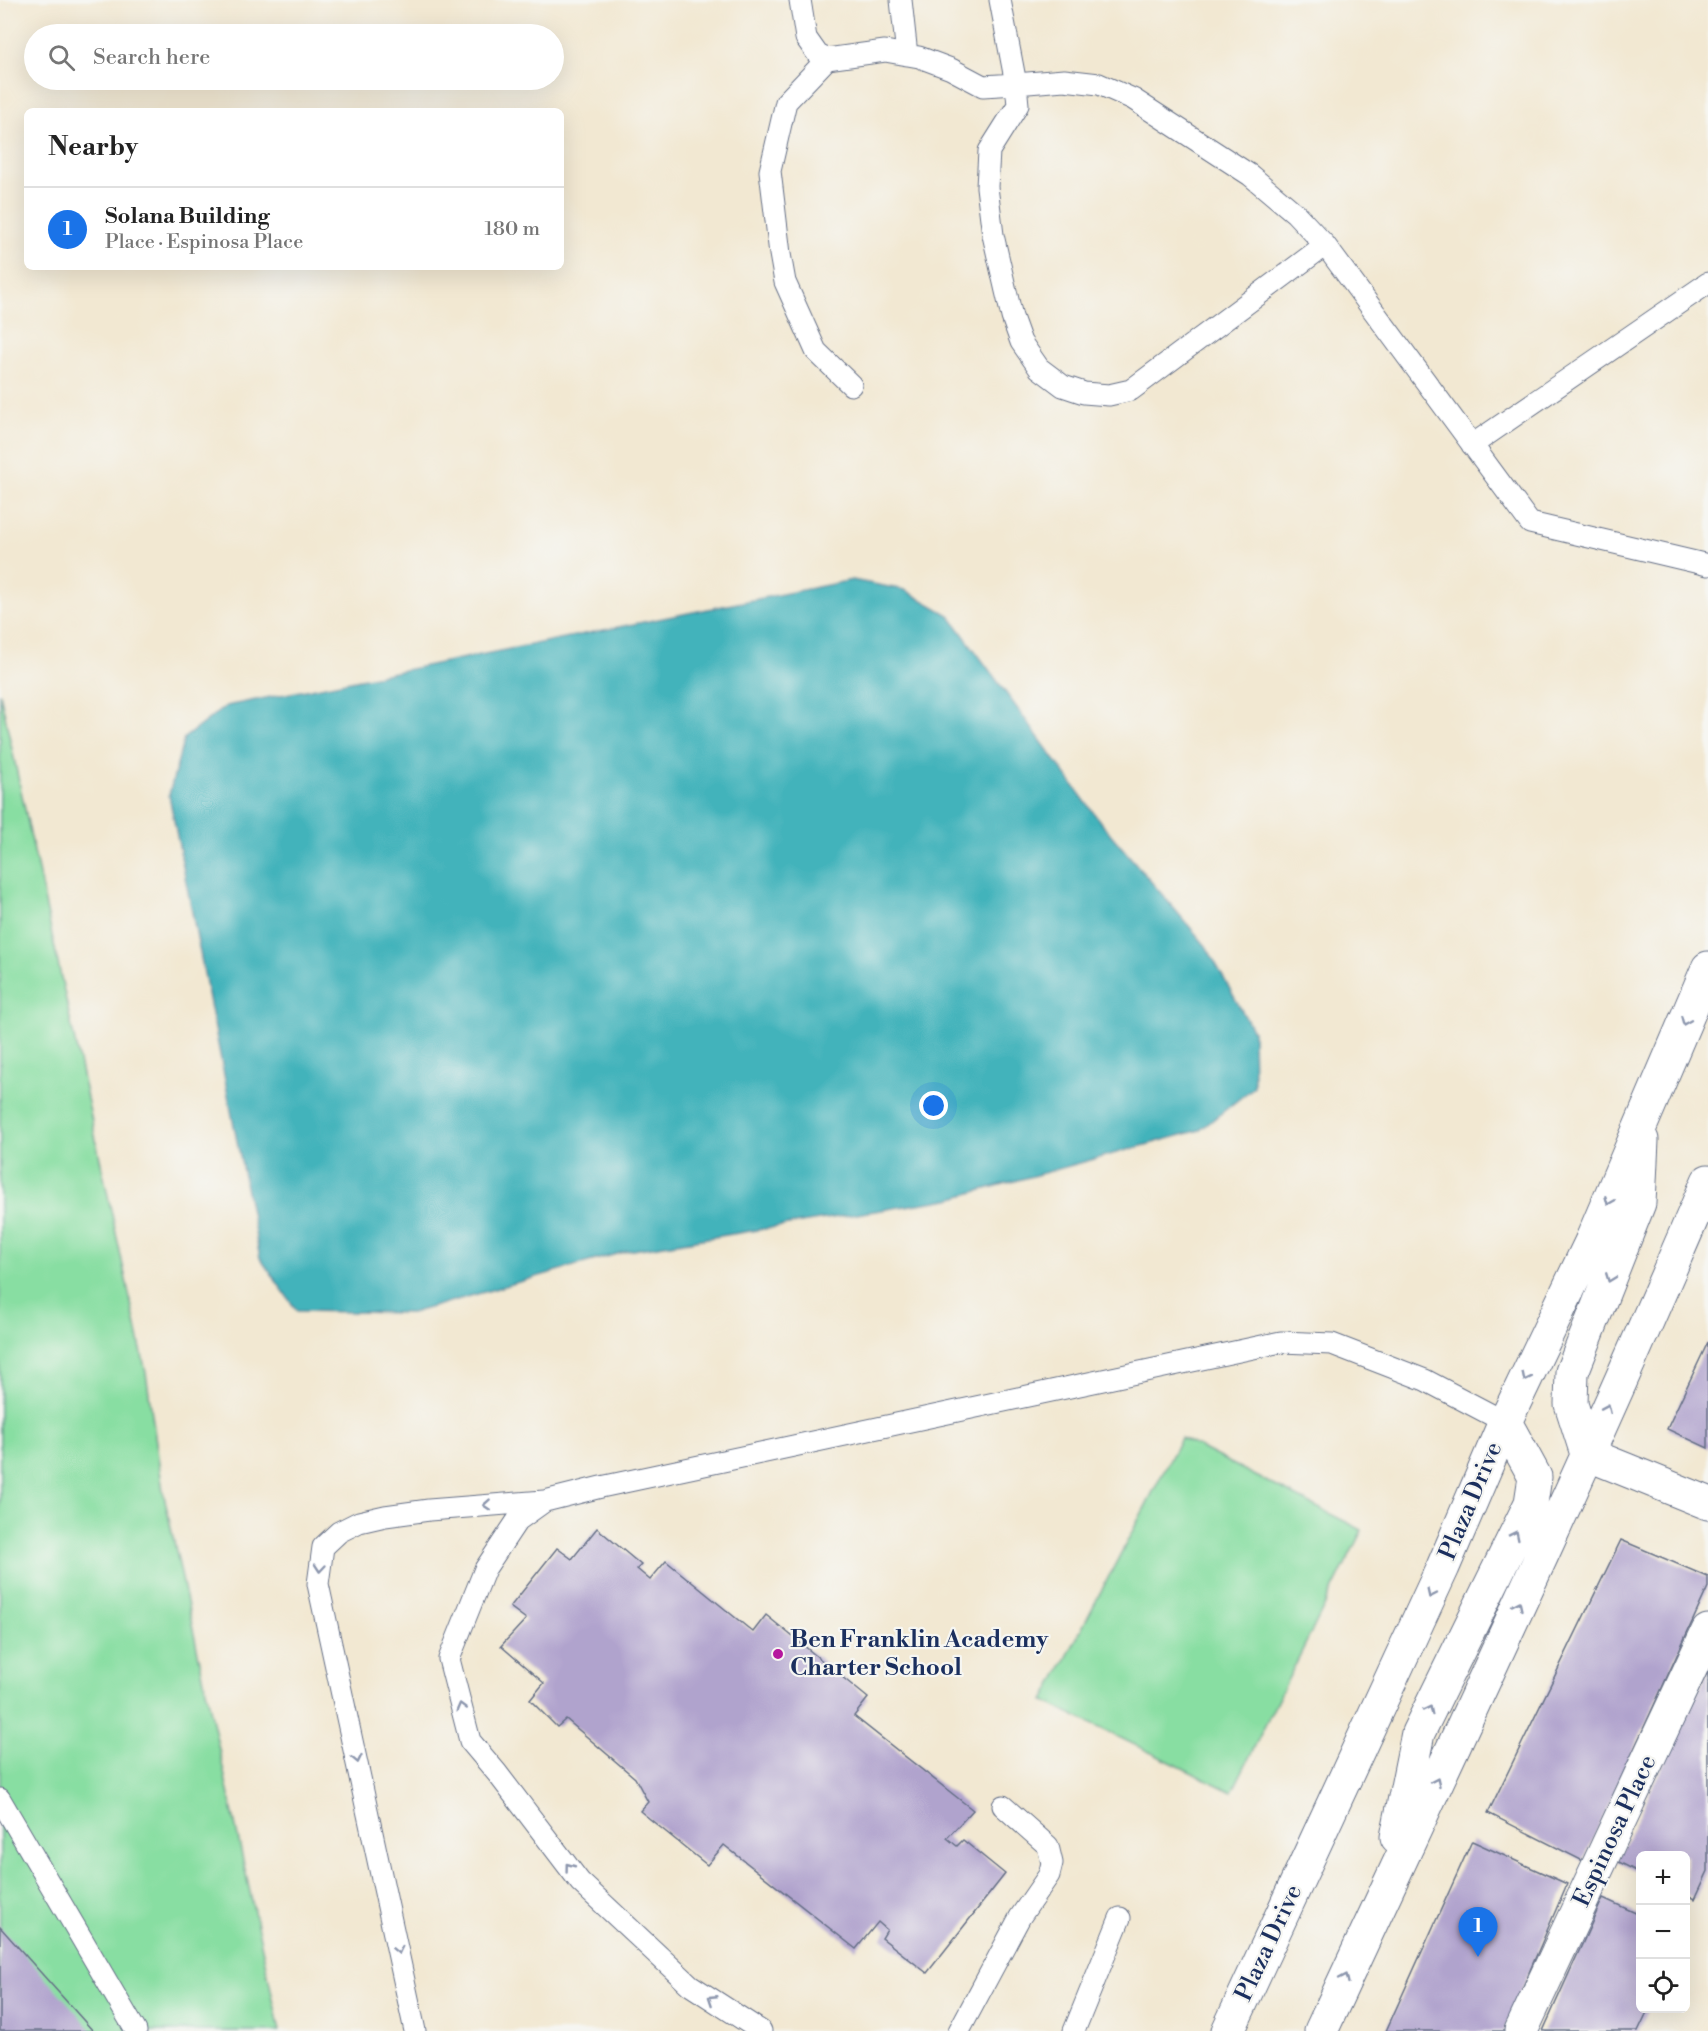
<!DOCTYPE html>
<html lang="en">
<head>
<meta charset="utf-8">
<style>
  :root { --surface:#fff; --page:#f6f6f6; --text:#222; --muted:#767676; --line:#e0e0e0; --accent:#1a73e8 }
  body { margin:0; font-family:"Libre Bodoni",serif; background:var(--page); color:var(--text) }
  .controls { position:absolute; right:18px; bottom:18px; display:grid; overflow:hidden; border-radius:9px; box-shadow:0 6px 24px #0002 }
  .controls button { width:54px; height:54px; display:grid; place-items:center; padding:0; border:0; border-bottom:2px solid var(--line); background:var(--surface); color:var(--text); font:30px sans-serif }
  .you { position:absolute; left:934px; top:1106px; width:21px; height:21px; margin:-15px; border:4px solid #fff; border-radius:50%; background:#1a73e8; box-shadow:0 0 0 9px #1a73e833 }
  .badge { display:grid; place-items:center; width:39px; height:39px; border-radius:50%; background:var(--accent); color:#fff; font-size:20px; font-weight:700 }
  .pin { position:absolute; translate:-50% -50px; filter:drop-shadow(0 2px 3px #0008) }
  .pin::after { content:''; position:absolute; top:32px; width:21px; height:18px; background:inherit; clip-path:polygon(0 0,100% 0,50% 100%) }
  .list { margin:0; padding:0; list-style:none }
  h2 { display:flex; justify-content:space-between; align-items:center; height:78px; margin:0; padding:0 24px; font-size:26px }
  h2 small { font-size:20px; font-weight:400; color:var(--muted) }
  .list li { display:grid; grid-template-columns:39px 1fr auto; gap:18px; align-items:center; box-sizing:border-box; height:84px; padding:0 24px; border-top:2px solid var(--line) }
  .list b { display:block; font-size:22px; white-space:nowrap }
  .list p { margin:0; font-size:20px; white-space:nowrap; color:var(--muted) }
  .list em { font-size:20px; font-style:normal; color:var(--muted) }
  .icon { flex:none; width:33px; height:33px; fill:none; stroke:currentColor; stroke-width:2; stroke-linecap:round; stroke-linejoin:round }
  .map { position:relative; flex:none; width:1708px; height:2031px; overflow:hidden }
  .search { position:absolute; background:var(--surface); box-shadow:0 6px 24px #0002; left:24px; top:24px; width:540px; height:66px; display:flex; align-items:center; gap:15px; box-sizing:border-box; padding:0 21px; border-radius:33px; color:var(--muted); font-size:22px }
  .panel { position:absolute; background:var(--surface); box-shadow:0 6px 24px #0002; left:24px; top:108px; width:540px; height:162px; border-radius:9px }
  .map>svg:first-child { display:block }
  .green { fill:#88dea2; stroke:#528680; stroke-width:1.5 }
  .water { fill:#43b3bb; stroke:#2f718c; stroke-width:1.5 }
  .building { fill:#b0a3cd }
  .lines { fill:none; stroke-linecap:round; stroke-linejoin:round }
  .lane-casing { stroke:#667087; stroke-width:23 }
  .street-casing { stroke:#667087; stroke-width:35 }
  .secondary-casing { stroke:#667087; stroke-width:35 }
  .lane { stroke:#fff; stroke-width:21 }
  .street { stroke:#fff; stroke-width:33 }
  .secondary { stroke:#fff; stroke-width:33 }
  .oneway { stroke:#8d97ae }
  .poi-dot { fill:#b5179e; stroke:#f6f6f2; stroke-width:2 }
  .labels { text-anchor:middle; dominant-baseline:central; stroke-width:4.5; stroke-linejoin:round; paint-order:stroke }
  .street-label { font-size:24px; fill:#1b2f5e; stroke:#f6f6f2 }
  .poi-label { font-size:24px; font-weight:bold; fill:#1b2f5e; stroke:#f6f6f2; text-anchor:start }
</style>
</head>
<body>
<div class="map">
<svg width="1708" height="2031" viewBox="0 0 1708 2031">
  <rect width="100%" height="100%" fill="#f6f6f2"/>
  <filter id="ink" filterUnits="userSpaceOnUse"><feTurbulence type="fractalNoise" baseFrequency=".0167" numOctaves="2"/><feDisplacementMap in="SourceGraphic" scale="12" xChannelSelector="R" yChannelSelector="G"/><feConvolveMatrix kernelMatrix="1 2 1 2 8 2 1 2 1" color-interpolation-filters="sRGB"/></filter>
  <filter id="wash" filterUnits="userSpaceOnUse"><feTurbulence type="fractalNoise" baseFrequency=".008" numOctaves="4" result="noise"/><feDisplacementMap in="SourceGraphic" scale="24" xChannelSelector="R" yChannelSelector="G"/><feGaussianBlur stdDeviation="1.35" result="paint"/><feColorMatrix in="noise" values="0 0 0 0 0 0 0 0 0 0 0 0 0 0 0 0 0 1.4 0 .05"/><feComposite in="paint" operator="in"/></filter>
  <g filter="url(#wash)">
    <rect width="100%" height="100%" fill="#f2e8d2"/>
    <path class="green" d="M0,693L146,1373L163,1491L280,2031H0Z
      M1181,1438L1362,1530L1232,1792L1044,1701Z"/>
    <path class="water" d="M852,580L905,590L949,615L1101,823L1206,946L1253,1031L1254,1087L1200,1130L949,1199L627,1251L411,1313L297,1311L260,1258L169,795L184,738L226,706Z"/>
    <g id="blocks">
      <path class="building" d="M1708,1342V1448L1667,1429Z
        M597,1528L641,1565L637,1569L650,1580L666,1561L753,1632L766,1615L868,1698L854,1716L973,1810L947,1838L957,1846L963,1840L1005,1874L927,1973L882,1938L887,1930L878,1922L856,1949L724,1845L707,1865L640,1811L648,1802L635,1778L566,1719L557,1727L530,1700L544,1683L501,1646L526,1619L510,1607L557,1548L572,1559Z
        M1621,1540L1708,1577V1587L1583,1861L1488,1813Z
        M1708,1671V1871L1695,1899L1686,1894V1856H1640V1873L1617,1861Z
        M1472,1841L1567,1884L1504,2031H1386Z
        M1603,1898L1640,1915V2008H1649L1638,2031H1543Z
        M0,1927L93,2031H0Z"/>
    </g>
  </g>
  <g filter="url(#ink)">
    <use href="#blocks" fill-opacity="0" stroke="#667087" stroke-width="1.5"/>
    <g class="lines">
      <g class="lane-casing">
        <path id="lane" d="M800,0L806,38L818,55L827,59L885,51L919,57L951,69L983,86L1016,84L1018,105L989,151L987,187L993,235L1012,317L1021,342L1039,368L1063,386L1084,393L1109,395L1131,390L1325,245
          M901,0L907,55
          M1000,0L1016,84L1064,80L1099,84L1133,99L1250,175L1295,213L1325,245L1530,523L1708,565
          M827,59L786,102L770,171L780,254L785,282L816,351L851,385
          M1472,445L1708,283
          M0,1799L136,2031
          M415,2031L318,1584L323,1547L339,1532L359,1522L385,1516L429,1510L544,1501
          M761,2031L690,1985L580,1882L497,1773L470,1741L449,1659L485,1569L517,1521L545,1501L601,1487L1281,1342L1332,1344L1425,1380L1505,1422
          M959,2031L1020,1917L1049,1875L1052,1863L1048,1846L1003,1806
          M1074,2031L1120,1918"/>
      </g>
      <g class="street-casing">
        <path id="street" d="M1587,1454L1708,1503
          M1521,2031L1708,1631"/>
      </g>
      <g class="secondary-casing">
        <path id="secondary" d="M1587,1454L1571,1404L1572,1372L1639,1203L1642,1140
          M1397,1837L1418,1733L1531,1503L1535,1477L1505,1422
          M1228,2031L1443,1567L1505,1422L1591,1242L1708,968
          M1321,2031C1452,1749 1586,1467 1708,1181"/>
      </g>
      <use href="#lane" class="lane"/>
      <use href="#street" class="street"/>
      <use href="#secondary" class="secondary"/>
    </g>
    <defs><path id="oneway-chevron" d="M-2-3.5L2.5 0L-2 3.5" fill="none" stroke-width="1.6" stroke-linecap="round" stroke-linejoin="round" transform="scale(1.5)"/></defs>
    <g class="oneway">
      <use href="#oneway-chevron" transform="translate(1685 1021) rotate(113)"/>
      <use href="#oneway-chevron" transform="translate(1609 1201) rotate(113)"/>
      <use href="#oneway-chevron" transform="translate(1610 1278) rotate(111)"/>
      <use href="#oneway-chevron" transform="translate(1526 1377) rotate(116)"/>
      <use href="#oneway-chevron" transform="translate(1607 1408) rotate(-66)"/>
      <use href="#oneway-chevron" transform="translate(487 1505) rotate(176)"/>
      <use href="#oneway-chevron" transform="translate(1515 1535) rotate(-64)"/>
      <use href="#oneway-chevron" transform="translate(320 1568) rotate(95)"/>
      <use href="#oneway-chevron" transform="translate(1431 1594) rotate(115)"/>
      <use href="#oneway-chevron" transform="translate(1518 1605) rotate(-65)"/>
      <use href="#oneway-chevron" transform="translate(461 1707) rotate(-105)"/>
      <use href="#oneway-chevron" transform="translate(1429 1710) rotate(-64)"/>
      <use href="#oneway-chevron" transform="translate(357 1759) rotate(78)"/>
      <use href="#oneway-chevron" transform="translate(1436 1782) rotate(-65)"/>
      <use href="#oneway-chevron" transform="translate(569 1867) rotate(-127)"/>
      <use href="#oneway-chevron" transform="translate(398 1950) rotate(78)"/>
      <use href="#oneway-chevron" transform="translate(1345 1978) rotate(-65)"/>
      <use href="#oneway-chevron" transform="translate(712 1999) rotate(-147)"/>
    </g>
  </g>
  <circle class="poi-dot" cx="778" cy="1654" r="6"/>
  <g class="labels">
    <g class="street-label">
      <text transform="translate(1471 1501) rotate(-67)">Plaza Drive</text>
      <text transform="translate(1615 1831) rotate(-65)">Espinosa Place</text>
      <text transform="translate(1269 1943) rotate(-65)">Plaza Drive</text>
    </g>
    <g class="poi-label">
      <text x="790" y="1640">Ben Franklin Academy<tspan x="790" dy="28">Charter School</tspan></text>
    </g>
  </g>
</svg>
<div class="controls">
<button>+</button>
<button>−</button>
<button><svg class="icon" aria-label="locate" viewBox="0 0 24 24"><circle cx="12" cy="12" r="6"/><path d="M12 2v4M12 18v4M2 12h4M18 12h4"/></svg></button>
</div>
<div class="you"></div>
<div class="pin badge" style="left:1478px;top:1957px">1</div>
<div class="search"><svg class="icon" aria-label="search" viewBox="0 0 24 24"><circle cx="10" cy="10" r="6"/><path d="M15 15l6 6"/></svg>Search here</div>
<section class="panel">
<h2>Nearby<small></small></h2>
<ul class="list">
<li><span class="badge">1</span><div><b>Solana Building</b><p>Place · Espinosa Place</p></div><em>180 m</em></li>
</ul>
</section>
</div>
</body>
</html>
